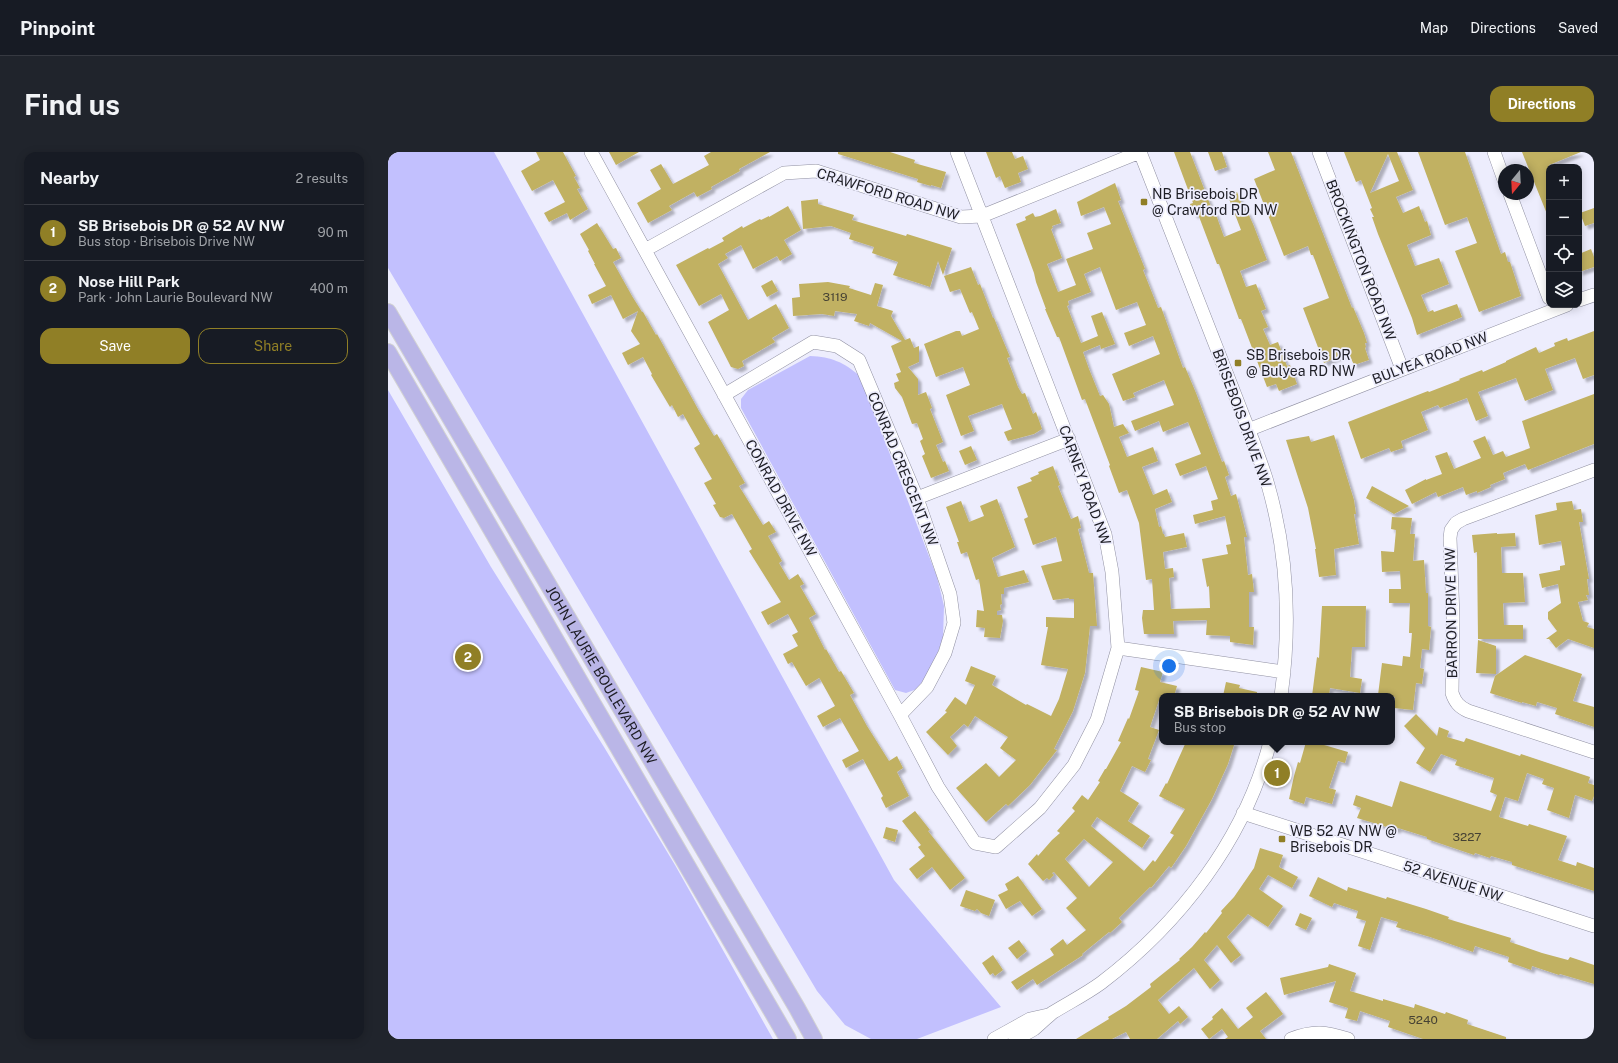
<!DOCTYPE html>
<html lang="en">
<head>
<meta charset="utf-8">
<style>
  :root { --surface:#171b24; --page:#20242c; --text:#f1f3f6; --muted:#9ea1a6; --line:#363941; --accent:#907f26 }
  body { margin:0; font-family:"Public Sans",sans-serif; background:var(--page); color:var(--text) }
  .controls { position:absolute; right:12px; top:12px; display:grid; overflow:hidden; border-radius:8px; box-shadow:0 2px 10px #0003 }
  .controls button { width:36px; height:36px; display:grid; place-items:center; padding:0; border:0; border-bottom:1px solid var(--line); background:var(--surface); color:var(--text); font:20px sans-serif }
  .compass { position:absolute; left:1110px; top:12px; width:36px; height:36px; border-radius:50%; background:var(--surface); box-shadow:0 2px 10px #0003; rotate:198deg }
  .you { position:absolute; left:781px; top:514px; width:14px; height:14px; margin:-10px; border:3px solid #fff; border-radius:50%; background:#1a73e8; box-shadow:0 0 0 6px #1a73e833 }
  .badge { display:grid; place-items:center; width:26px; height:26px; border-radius:50%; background:var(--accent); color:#fff; font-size:13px; font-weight:700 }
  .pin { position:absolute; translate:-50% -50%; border:2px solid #fff; box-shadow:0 1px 4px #0006 }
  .popup { position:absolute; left:771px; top:541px; width:236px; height:52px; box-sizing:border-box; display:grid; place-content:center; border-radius:8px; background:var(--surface); filter:drop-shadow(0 1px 3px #0005); font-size:13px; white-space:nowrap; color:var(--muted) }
  .popup b { font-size:15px; color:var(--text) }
  .popup::after { content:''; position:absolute; left:50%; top:100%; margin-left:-8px; border:8px solid transparent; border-top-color:var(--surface) }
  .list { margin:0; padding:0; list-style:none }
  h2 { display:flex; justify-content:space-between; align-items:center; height:52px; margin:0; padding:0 16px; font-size:17px }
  h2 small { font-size:13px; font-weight:400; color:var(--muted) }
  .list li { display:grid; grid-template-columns:26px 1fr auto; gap:12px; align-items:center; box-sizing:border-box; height:56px; padding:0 16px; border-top:1px solid var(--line) }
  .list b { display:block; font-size:15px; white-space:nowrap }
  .list p { margin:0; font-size:13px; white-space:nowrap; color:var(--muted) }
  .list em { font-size:13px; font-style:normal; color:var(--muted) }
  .actions { display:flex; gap:8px; padding:12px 16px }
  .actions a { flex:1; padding:9px 0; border:1px solid var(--accent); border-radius:12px; text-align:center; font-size:14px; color:var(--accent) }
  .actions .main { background:var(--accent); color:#fff }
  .icon { flex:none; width:22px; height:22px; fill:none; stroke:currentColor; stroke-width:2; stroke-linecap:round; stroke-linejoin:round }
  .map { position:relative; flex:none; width:1206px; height:887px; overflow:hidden; border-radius:12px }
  header { display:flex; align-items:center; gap:24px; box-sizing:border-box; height:56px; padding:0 20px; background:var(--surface); border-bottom:1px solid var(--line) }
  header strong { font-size:19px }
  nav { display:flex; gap:22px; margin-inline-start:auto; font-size:14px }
  .intro { display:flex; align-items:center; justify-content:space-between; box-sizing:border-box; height:96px; padding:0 24px }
  h1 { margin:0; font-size:28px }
  .button { padding:10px 18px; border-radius:12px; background:var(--accent); color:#fff; font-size:14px; font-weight:700 }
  main { display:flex; gap:24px; padding:0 24px }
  aside { flex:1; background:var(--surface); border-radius:12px; box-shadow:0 2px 10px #0003 }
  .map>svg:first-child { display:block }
  .green { fill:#c2c0fe }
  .building { fill:#c1b162; fill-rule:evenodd; filter:url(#shadow) }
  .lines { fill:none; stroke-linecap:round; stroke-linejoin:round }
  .minor-casing { stroke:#9090a2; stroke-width:14 }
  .major-casing { stroke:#d2d2d3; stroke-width:18 }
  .minor { stroke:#fff; stroke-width:13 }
  .major { stroke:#bab6e7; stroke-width:16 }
  .poi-dot { fill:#907f26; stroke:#ededfd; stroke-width:1.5 }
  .labels { text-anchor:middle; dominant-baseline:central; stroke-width:3.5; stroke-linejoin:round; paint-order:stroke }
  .number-label { font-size:12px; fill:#464234 }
  .street-label { font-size:14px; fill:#1d1d24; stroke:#ededfd }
  .poi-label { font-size:14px; fill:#1d1d24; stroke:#ededfd; text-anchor:start }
</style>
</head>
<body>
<header>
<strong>Pinpoint</strong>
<nav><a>Map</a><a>Directions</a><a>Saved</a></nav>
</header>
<div class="intro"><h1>Find us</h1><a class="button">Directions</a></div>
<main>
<aside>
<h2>Nearby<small>2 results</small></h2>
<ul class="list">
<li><span class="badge">1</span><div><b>SB Brisebois DR @ 52 AV NW</b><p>Bus stop · Brisebois Drive NW</p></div><em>90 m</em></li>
<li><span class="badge">2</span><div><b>Nose Hill Park</b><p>Park · John Laurie Boulevard NW</p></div><em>400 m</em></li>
</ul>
<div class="actions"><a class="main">Save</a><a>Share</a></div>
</aside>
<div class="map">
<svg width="1206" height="887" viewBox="0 0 1206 887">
  <defs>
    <filter id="shadow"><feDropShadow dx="3.5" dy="3.5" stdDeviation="1" flood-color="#0004"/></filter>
  </defs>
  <rect width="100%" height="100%" fill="#ededfd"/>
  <path class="green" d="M0,0H106L506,728L613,855L529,887H483L457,873L429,839L0,116Z
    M422,204C444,205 455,210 472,224L549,425L556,454L555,486L545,514L529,537L518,541L507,538L353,256V247L360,238Z
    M0,238L103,415L216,595L287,713L385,887H0Z"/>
  <path class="building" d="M148,0H175L188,24L186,25L192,36L189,37L200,57L182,68L179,61L161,70L156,61L177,50L165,28L144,39L133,19L152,8Z
    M221,0H251L228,13Z
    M323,0H382L351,17L352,19L323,35L324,37L309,45L306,40L281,54L284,58L260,71L249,51L273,37L262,18L273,12L285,32L321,13L316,4Z
    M450,0H502L527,8L526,11L558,20L553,36L543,33V34L529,30L530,27L450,2Z
    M598,0H624L627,7L635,4L640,17L630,21L633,30L617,36L612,24L608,26Z
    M786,0H802L825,60H827L836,85L853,78L840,44L849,40L857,60L859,59L865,72L879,108L852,119L858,135L868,132L878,157L873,159L880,175L875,177L882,193L890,190L899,214L902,213L909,232L891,239L888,232L879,235L853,167H851L831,112H829L810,62L806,63L802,52L805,51Z
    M820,0H834L839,15L827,19Z
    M880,0H903L964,156L965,155L976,181L979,191H977L978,195L977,196L981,208L966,213L961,202L956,204V202L936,211L915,156L941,146L925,103H923L920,94L896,104L866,27L887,18Z
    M956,0H1009L1025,38L1008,45L1015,61L1031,54L1037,70L1039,69L1043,83L1019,93L1027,114L1051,106L1061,132L1033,143L1040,160L1045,158L1046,160L1069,152L1074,165L1029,183L1024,166L990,82L984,65H986L982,57L984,56L973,28L968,30ZM1000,2L1011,29L982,41Z
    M1030,0H1077L1113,102L1117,100L1120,110H1122L1133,144L1091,160L1067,99L1089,91L1079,65L1057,73Z
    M1134,0H1193L1161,13V67Z
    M727,31L733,48L730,49L757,117L755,118L770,156L773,155L795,216L797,215L808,241L834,310L836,309L841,323L837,325L843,344L848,342L859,385H856L860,423L864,422L866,440H861V475H866L865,493L842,490V484L818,483L819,468L785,469L786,482H756L754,466L755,458H766L764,427L758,428L751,371L739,338L731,341L721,314L722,313L697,247L694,248L671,185H669L657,157H658L648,130L646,121L628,72L638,68L637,65L645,61L647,65L652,64L668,57L673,71L664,74L665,76L663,77L674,106L659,112L670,140L688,133L678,107L705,97L699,81L723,72L716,55L693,64L689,50ZM712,115L728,158L749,150L758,173L736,181L741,194L765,184L772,202L724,222L735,249L747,245L745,241L776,228L786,253L743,269L747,279L771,269L775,280L800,270L813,302L787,312L792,324L818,314L830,347L823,349L825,358L805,363L807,372L837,364L843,392L838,393L840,402L814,407L819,435L821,434L822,456L783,457L781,426L786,425L785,416L777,417L775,400L799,395L796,381L777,385L776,382H775L773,374L771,375L767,357L784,350L779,337L765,343L754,315L770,309L765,295L739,305L731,285L741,281L735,272L726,275L721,252L715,243L712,244L701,217L695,200L712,193L713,197L727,192L714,160L703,164L710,184L693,191L679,154L681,153L680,149L703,140L696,122Z
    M430,47V52L466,63L464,68L518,84L519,82L564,96L555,123L550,109L542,135L530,131L505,123L510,110L484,101L486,95L461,87L463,81L443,74L415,77L413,49Z
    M400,54L413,78L396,88L404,102L392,109L389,104L365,117L353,93L337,102L340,106L330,112L360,168L388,152L401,176L384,186L387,190L354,209L356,214L350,217L343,215L320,170L341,158L333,142L311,154L288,113L320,96L321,97L336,89L334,86L354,74L355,76L372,67L373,68L381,64V65Z
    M1206,56V71L1197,74L1192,61Z
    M209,71L225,97L228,96L233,106L225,110L244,144L254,160H255L268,183L269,182L311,259L326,284L329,282L357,331L351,334L375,373L381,369L388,380L380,384L394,409L391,411L401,428L410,422L416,432L412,434L428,462L421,466L437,498L438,497L451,520L453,519L466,541L462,543L479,574L501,609L509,604L515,616L509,620L521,644L498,656L493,646L495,644L475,607L458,616L454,608L471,599L452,566L435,575L429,564L447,554L432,527L431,526L418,534L404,510L400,512L395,502L410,494L404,483L410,480L400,462L380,473L373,460L393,450L361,399L364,397L344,362L336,366L332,365L325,353L328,352L316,331L324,327L306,296L312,292L295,262L290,265L284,253L282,255L263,223L264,222L255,205L240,213L234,201L252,192L243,179L250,159L235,167L223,143L204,152L200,143L218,134L206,112H207L200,99L201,98L192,82Z
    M1203,97L1206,105V115L1191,120V102Z
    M583,115L590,133L592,132L605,166H606L614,186L622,205L619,206L630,235L634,242L637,241L645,262L648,260L654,277L646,282L620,289L616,280L624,277L614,252L580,264L586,279L573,284L558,243L582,233L575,215L548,225L536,192L568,179H572L574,184L591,177L584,160L582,161L572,137L562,140L556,124Z
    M384,128L390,139L379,145L373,134Z
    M440,130L462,134L461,136L483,143L487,131L495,133L489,154L505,159L503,164L517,188L522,186L526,196L531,194V210L520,215L530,227V243L538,240L544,256L542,257L555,290L548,293L555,310L557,309L561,319L543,326L534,304L537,302L532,289L535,287L529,271L524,272L514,245L507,236L506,231L511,229L508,222L513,220L503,194L514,189L482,171L481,174L466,169L469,162L447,159L446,164L434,162L405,164L404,146L412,145L411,132Z
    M1206,179V223L1195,227L1187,206L1157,217L1165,238L1137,249L1128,226L1090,240L1100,264L1088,269L1079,246L1052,256L1050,253L1033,260L1040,278L1013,289L1015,296L1003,300L1001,296L973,307L960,270L1040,239L1041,240L1072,228L1071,227L1094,218L1095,220L1118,210V209L1148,195L1151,201L1167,194L1166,191L1179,186L1180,189Z
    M1206,242V292L1140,318L1137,312L1115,321L1117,327L1102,333L1103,335L1089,341V339L1078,343L1075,335L1050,345L1048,340L1024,352L1017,338L1038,327V328L1054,322L1047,304L1059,300L1066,317L1093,306L1085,289L1097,284L1105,303L1115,299L1118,305L1142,296L1134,269Z
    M946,283L966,348L968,362H966L971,392L946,397L948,423L931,425L927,397H928L920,356L898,288L921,284L923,290Z
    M583,294L589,308L577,313L571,299Z
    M665,314L672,333L670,334L683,367L690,364L693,376L690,377L701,421H705L709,474H702L697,521L685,559L666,597L669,598L642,633L620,654L618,652L598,670L568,636L598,611L611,625L628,608L612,596L620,585L587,564L580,575L576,572L562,585L569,594L560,603L538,580L559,560L557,559L567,545L578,553L587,533L577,529L583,514L608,524L604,533L638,553L639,552L663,564L671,547L680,517L653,513L660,475H658V465L686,466V447H681V446L665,448L653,414L674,409L668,385L645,393L636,367L640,365L629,335L644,329L642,326L651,322L650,320Z
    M984,334L1021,354L1006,362L978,346Z
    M609,347L627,395L604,406L610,425L636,418L641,430L616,436V442H613L614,452L612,453L613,458L609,459V463H614L615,469L612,486L596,485L597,476L588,475L589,458L596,459L591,427L588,428L579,400L573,402L569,390H571L558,355L573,349L581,370L596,364L592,354Z
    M1184,349L1186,358L1193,357L1195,370H1191L1201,427H1199L1201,443H1198L1200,448L1190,450L1195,469L1201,471L1199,475L1206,477V496L1180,487L1168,496L1161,487H1158L1169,479L1160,467V460L1173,451L1170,432L1154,436L1151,422L1172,418V414L1177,413L1173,389L1151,393L1147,363L1169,358L1168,351Z
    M1004,365L1024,366L1022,382H1027L1025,409L1036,408L1038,441H1040V474L1043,475L1041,498L1034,497L1032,516L1036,517L1034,532L1028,531L1025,558L1006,556L1007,545L990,543L994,511L1014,514L1015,504L1022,505L1024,481H1021L1022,451H1001V437H1013L1012,419L994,420L993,399L1006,400L1008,378L1003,377Z
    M1109,381V382L1127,381L1128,394L1113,395L1114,421H1135L1137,450L1115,451L1116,473H1135V487H1090L1089,400L1086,401L1084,383Z
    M934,454H978L977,495H964L962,525L974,527L972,541L942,536L941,544H924L929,505L931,506Z
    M1090,488L1108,494V522L1088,521Z
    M1137,503L1194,522L1185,549L1206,555V575L1167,562L1169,556L1149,550L1148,554L1134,550V551L1102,541L1107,524Z
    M753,515L775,520L772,530L789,534L786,544L772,545L762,575L771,578L760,607L763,608L757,620L744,614L732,639L751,651L740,669L762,684L754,696L709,665L703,674L756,719L765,708L767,710L786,683L782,681L797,657L771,644L778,631L779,632L798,590H847L840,612L824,647L798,694L783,716L781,714L763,736L762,735L731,766L734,770L722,781L721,780L694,802L695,803L675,816L649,833L645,827L629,838L623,830L666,803L662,797L675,787L679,793L698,778L678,756L689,746L666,720L664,721L666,723L661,728L659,726L655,729L640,712L649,702L650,704L664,688L672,681L669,679L687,659L684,656L694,643L700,648L712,630L710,629L717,617H718L733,590L730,589L740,566L741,567L751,539L747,538ZM696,687L725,710L701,735L677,707Z
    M838,530L852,533L851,536L869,540V544H835Z
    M1028,562L1049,584L1051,575L1061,579L1059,585L1076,590L1078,586L1132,604L1133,602L1202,625L1200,631L1206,633V644L1204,649L1187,643L1181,666L1159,658L1166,636L1154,632L1156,627L1139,621L1130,649L1117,645L1111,665L1140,674L1141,672L1179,684L1170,708L1188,714L1189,710L1206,716V739L1124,713V710L1103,704L1102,706L1087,701L1086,703L1039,687V685L1010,676L1009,678L969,666L973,656L965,653L968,643L1004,655L1012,629L1103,659L1109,643L1102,640L1106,626L1067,613L1069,608L1053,602L1042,620L1028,611L1037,596L1016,574Z
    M918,590H937L936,593L960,600L957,611L950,609L941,636L948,638L944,652L918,645L916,652L901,647L906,624L910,610L912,611Z
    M527,659L542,678L540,679L577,726L562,738L544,715L529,727L521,717L537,704L530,695L533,693L514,669Z
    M498,675L510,678L507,690L495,686Z
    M872,696L895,703L891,715L910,725L904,736L880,723L871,737L895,754L880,775L860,762L839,785L853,803L843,811L829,793L816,808L832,828L822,837L806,816L770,848L781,862L791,854L800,865L792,872L790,869L769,887H742L738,880L724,887H688L721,867L720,865L738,854L763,835L762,832L792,808L791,807L804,795L817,780L818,781L834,761L833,759L846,745L866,716Z
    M630,724L654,757L644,764L632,749L618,757L610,743L620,738L617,732Z
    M930,725L959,739L960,735L998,747L999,745L1038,757L1061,765L1060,767L1123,786L1122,790L1154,801L1180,808L1182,805L1206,813V832L1172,822L1171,823L1144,814L1143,818L1120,810L1121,805L1087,794L1085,800L1042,785L1008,775L1010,770L993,765L982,798L970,794L978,769L968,766L970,759L946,751L944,755L921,744Z
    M578,738L607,748L601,764L593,761L589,757L587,759L572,754Z
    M912,761L924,766L918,778L907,773Z
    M631,788L639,799L629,807L620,796Z
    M605,803L615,818L607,824L605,821L602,823L594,811Z
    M941,812L968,821L962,839L995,849V847L1026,856L1027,852L1057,862L1058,860L1080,868L1079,872L1118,885V887H1035L1000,875L1002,869L972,859L969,869L957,866L960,856L941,850L948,829L896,843L892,826L940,815Z
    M878,840L895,862L872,879L878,887H837L840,885L834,877L821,887L813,877L825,867L824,865L834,856L850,877L865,865L858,856Z"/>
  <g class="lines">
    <g class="minor-casing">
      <path id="minor" d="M203,0L512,563L550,635L587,691L608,695L652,656L686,613L709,568L730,496L724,420L717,382L569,0
        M931,0L1014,217
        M1106,0L1116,28
        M1122,42L1161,146
        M257,98L396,21L428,19L573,65L594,64L752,0L865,289C870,304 876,318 880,333C900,403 903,472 893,544
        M1191,148L1206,143
        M336,243L425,190L449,194L471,208L529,346L562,442L566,471L557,501L539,535L512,563
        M860,278L1179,153
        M1206,318L1075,367L1068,371L1063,378L1062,386L1065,466L1064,541C1067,550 1071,555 1080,559L1206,600
        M529,346L681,287
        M730,496L896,520
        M855,661L1206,774
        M606,887L642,867L660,863
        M627,887C633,884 640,881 646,877C652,872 658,866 664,861C680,851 698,842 713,831C792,771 857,687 882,590
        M903,887C926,878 938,880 960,887"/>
    </g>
    <g class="major-casing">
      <g id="major">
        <path id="s1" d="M0,160L409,856L426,887"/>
        <path d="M0,200L400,887"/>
      </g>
    </g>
    <use href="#minor" class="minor"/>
    <use href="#major" class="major"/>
  </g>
  <g class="poi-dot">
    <rect x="752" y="46" width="8" height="8" rx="2"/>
    <rect x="846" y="207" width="8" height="8" rx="2"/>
    <rect x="890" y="683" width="8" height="8" rx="2"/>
  </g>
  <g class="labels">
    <g class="number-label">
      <text x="447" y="145">3119</text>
      <text x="1079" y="685">3227</text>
      <text x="1035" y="868">5240</text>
    </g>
    <g class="street-label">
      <text transform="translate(500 42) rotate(17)">CRAWFORD ROAD NW</text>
      <text transform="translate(973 108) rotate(69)">BROCKINGTON ROAD NW</text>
      <text transform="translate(1042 206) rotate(-21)">BULYEA ROAD NW</text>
      <text transform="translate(854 266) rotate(70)">BRISEBOIS DRIVE NW</text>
      <text transform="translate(515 317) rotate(68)">CONRAD CRESCENT NW</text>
      <text transform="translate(697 333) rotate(70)">CARNEY ROAD NW</text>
      <text transform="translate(393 346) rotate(61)">CONRAD DRIVE NW</text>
      <text transform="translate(1063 461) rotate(-91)">BARRON DRIVE NW</text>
      <text stroke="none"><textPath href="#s1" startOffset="421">JOHN LAURIE BOULEVARD NW</textPath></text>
      <text transform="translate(1065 729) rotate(18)">52 AVENUE NW</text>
    </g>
    <g class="poi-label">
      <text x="764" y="42">NB Brisebois DR<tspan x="764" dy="16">@ Crawford RD NW</tspan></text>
      <text x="858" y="203">SB Brisebois DR<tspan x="858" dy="16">@ Bulyea RD NW</tspan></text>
      <text x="902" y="679">WB 52 AV NW @<tspan x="902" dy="16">Brisebois DR</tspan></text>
    </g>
  </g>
</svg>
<div class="controls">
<button>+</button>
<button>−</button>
<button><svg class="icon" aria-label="locate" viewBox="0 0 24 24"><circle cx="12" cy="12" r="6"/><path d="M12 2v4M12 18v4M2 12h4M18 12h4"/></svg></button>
<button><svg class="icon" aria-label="layers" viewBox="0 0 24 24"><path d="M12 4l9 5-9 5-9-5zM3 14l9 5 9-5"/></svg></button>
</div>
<svg class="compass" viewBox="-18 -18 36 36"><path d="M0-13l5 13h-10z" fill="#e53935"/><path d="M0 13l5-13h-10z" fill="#9ea1a6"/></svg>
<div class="you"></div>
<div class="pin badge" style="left:889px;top:621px">1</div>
<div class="popup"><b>SB Brisebois DR @ 52 AV NW</b>Bus stop</div>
<div class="pin badge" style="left:80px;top:505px">2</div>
</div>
</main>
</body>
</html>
